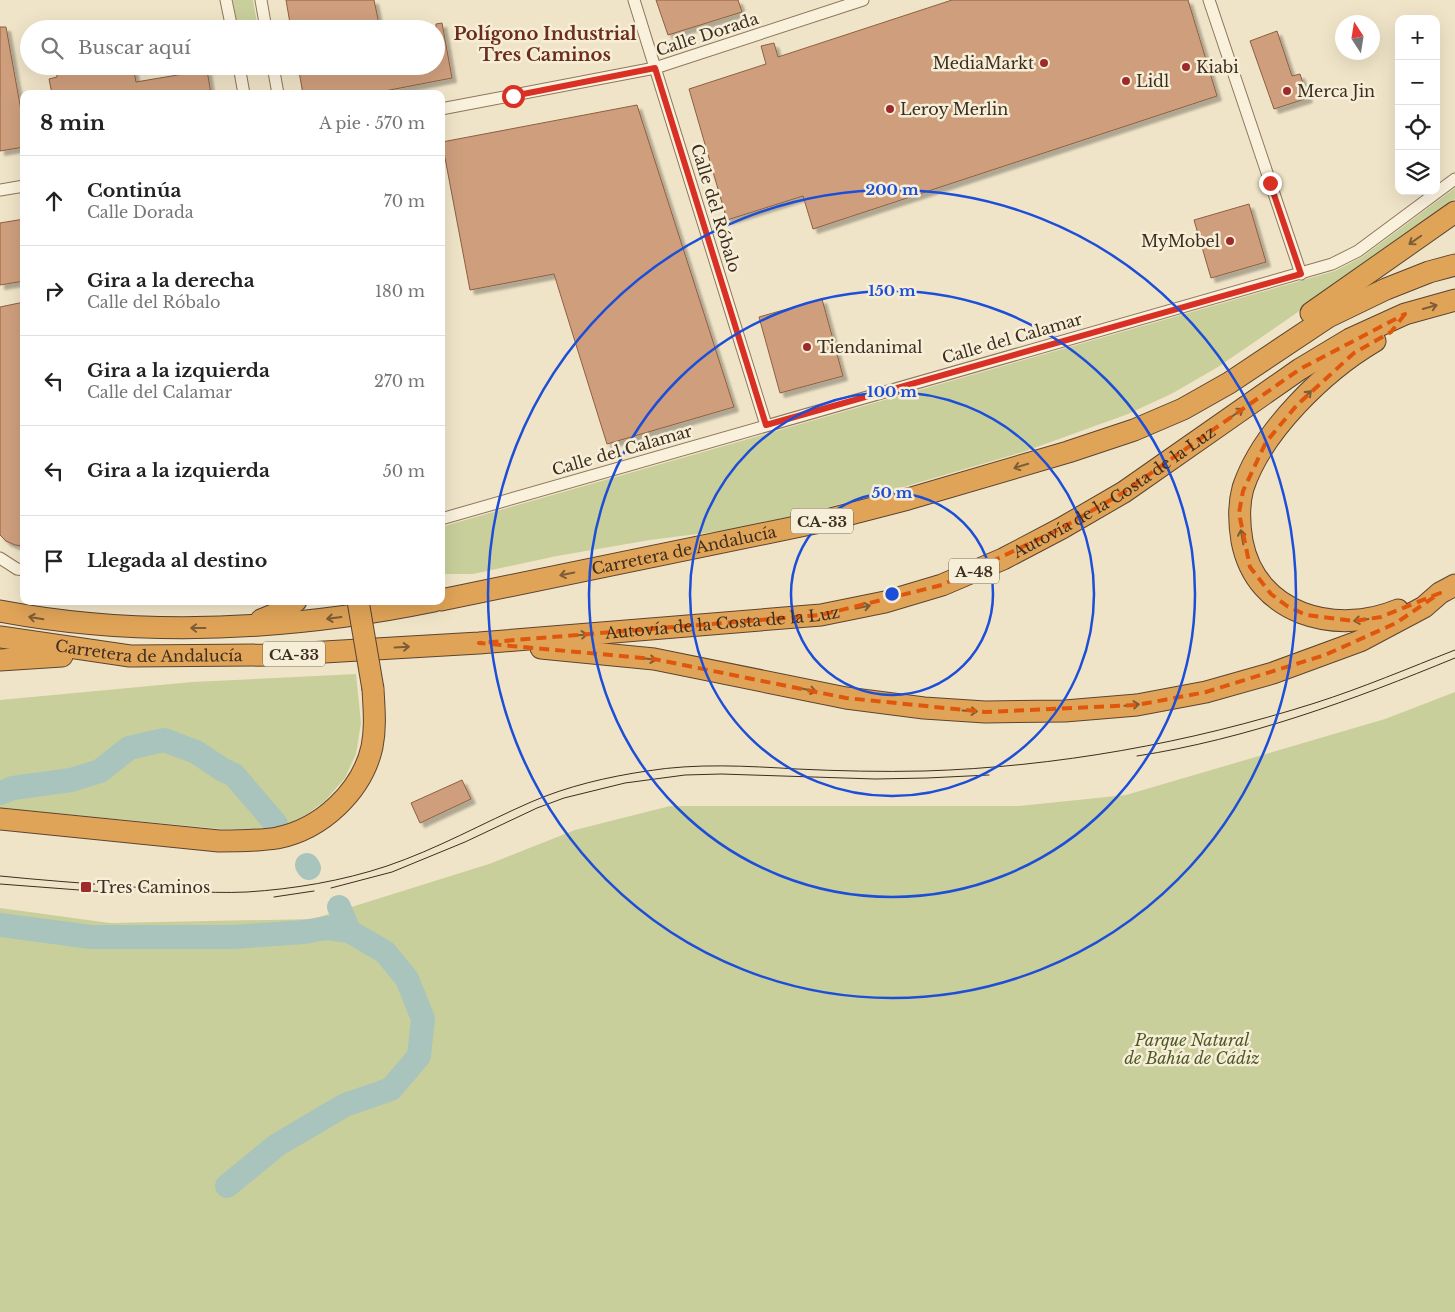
<!DOCTYPE html>
<html lang="es">
<head>
<meta charset="utf-8">
<style>
  :root { --surface:#fff; --page:#f6f6f6; --text:#222; --muted:#767676; --line:#e0e0e0 }
  body { margin:0; font-family:"Libre Baskerville",serif; background:var(--page); color:var(--text) }
  .controls { position:absolute; right:15px; top:15px; display:grid; overflow:hidden; border-radius:10px; box-shadow:0 5px 20px #0002 }
  .controls button { width:45px; height:45px; display:grid; place-items:center; padding:0; border:0; border-bottom:1px solid var(--line); background:var(--surface); color:var(--text); font:25px sans-serif }
  .compass { position:absolute; left:1335px; top:15px; width:45px; height:45px; border-radius:50%; background:var(--surface); box-shadow:0 5px 20px #0002; rotate:348deg }
  .stop { position:absolute; width:15px; height:15px; margin:-11px; border:4px solid #d93025; border-radius:50%; background:#fff }
  .stop.end { background:#d93025; border-color:#fff; box-shadow:0 1px 5px #0008 }
  .list { margin:0; padding:0; list-style:none }
  h2 { display:flex; justify-content:space-between; align-items:center; height:65px; margin:0; padding:0 20px; font-size:21px }
  h2 small { font-size:16px; font-weight:400; color:var(--muted) }
  .list li { display:grid; grid-template-columns:32px 1fr auto; gap:15px; align-items:center; box-sizing:border-box; height:90px; padding:0 20px; border-top:1px solid var(--line) }
  .list b { display:block; font-size:19px; white-space:nowrap }
  .list p { margin:0; font-size:16px; white-space:nowrap; color:var(--muted) }
  .list em { font-size:16px; font-style:normal; color:var(--muted) }
  .icon { flex:none; width:28px; height:28px; fill:none; stroke:currentColor; stroke-width:2; stroke-linecap:round; stroke-linejoin:round }
  .map { position:relative; flex:none; width:1455px; height:1312px; overflow:hidden }
  .search { position:absolute; background:var(--surface); box-shadow:0 5px 20px #0002; left:20px; top:20px; width:425px; height:55px; display:flex; align-items:center; gap:12px; box-sizing:border-box; padding:0 18px; border-radius:28px; color:var(--muted); font-size:19px }
  .panel { position:absolute; background:var(--surface); box-shadow:0 5px 20px #0002; left:20px; top:90px; width:425px; height:515px; border-radius:10px }
  .map>svg:first-child { display:block }
  .green { fill:#c9cf9b }
  .lines { fill:none; stroke-linecap:round; stroke-linejoin:round }
  .river { stroke:#a9c4bc; stroke-width:24 }
  .building { fill:#cf9f7d; stroke:#8d5f41; filter:url(#shadow) }
  .street-casing { stroke:#8d765c; stroke-width:13 }
  .highway-casing { stroke:#5b4430; stroke-width:23 }
  .street { stroke:#faf1dc; stroke-width:11 }
  .highway { stroke:#e0a458; stroke-width:21 }
  .tram { stroke:#3d2e20; stroke-width:1 }
  .highway-bridge-casing { stroke:#5b4430; stroke-width:23; stroke-linecap:butt }
  .highway-bridge { stroke:#e0a458; stroke-width:21 }
  .oneway { stroke:#7e5d36 }
  .route { stroke:#d93025; stroke-width:6 }
  .marked { fill:none; stroke:#df570d; stroke-width:4; stroke-dasharray:10 6; stroke-linejoin:round }
  .ring { fill:none; stroke:#1d4ed8; stroke-width:2.5 }
  .poi-dot { fill:#9e2a2b; stroke:#f7eed8; stroke-width:2 }
  .labels { text-anchor:middle; dominant-baseline:central; stroke-width:5; stroke-linejoin:round; paint-order:stroke }
  .shield { fill:#f7eed8; stroke:#756857; stroke-width:1 }
  .shield-label { font-size:15px; font-weight:bold; fill:#3d2e20 }
  .street-label { font-size:16px; fill:#3d2e20; stroke:#f7eed8 }
  .poi-label { font-size:16px; fill:#3d2e20; stroke:#f7eed8; text-anchor:start }
  .park-label { font-size:16px; font-style:italic; fill:#4d5a26; stroke:#f7eed8 }
  .neighbourhood-label { font-size:18px; font-weight:bold; fill:#6b2e1e; stroke:#f7eed8 }
  .centre { fill:#1d4ed8; stroke:#f7eed8; stroke-width:2.5 }
  .ring-label { font-size:15px; text-anchor:middle; font-weight:bold; fill:#1d4ed8; stroke:#f7eed8; stroke-width:5; stroke-linejoin:round; paint-order:stroke }
</style>
</head>
<body>
<div class="map">
<svg width="1455" height="1312" viewBox="0 0 1455 1312">
  <defs>
    <filter id="shadow"><feDropShadow dx="4.5" dy="4.5" stdDeviation="1" flood-color="#0004"/></filter>
  </defs>
  <rect width="100%" height="100%" fill="#f0e4c8"/>
  <path class="green" d="M233,0H253L258,29H238Z
    M1455,188V199L1346,279L1218,367L1173,393L1128,414L1023,452L890,491L764,524L729,530L650,540L557,556L473,574H441V527L1335,271L1362,257Z
    M356,674L361,723L356,754L345,778L325,801L307,814L289,824L259,829H221L0,808V700L192,682Z
    M1455,692V1312H0V908L110,923L313,919L489,864L575,830L670,806H1019L1126,795L1385,719Z"/>
  <g class="lines">
    <path class="river" d="M0,793L13,788L71,780L100,771L129,748L164,740L196,752L223,770L234,775L276,824
      M307,865L309,868
      M339,907L349,931
      M0,925L91,937H233L304,932L326,928L349,931L385,952L407,979L423,1019L419,1056L391,1089L345,1105L277,1145L227,1186"/>
  </g>
  <path class="building" d="M286,0H374L380,29H291Z
    M656,0H738L742,12L668,35Z
    M952,0H1188L1217,96L813,229L803,196L727,220L689,89L766,64L761,46L774,43L778,57Z
    M442,23L452,78L369,94H303L298,66H436V24Z
    M0,27H6L24,127V147L0,151Z
    M1277,31L1292,76L1300,74L1308,98L1274,109L1250,41Z
    M56,66H133L136,82L207,70L211,94H52L49,79L57,77Z
    M637,105L734,407L607,444L554,274L470,290L442,142Z
    M1249,204L1266,262L1211,278L1194,220Z
    M24,219V281L0,285V223Z
    M822,299L843,376L780,393L759,317Z
    M24,302V546L15,545L6,541L0,535V307Z
    M462,780L471,799L420,823L411,803Z"/>
  <g class="lines">
    <g class="street-casing">
      <path id="street" d="M226,0L232,29
        M261,0L266,29
        M634,0L766,425
        M1209,0L1301,274
        M239,66L244,94
        M273,66L278,94
        M441,109L655,68L863,0
        M0,190L24,186
        M441,519L1332,264L1358,251L1455,179
        M0,558L17,569L24,570"/>
    </g>
    <g class="highway-casing">
      <g id="highway">
        <path d="M1311,313L1455,212"/>
        <path d="M1375,341C1324,371 1262,431 1243,488C1238,506 1239,523 1242,541C1256,615 1336,636 1398,610"/>
        <path id="s1" d="M441,600L815,523L908,499L1068,452L1134,430L1183,409L1229,383L1328,317L1386,289L1429,272L1455,265"/>
        <path d="M0,611C143,638 292,630 434,601"/>
        <path d="M261,620L283,611L296,601"/>
        <path id="s2" d="M0,637L130,656L273,655L479,643L821,615L885,602L942,585L1003,559L1062,528L1124,492L1300,369L1350,339L1405,314L1455,300"/>
        <path d="M541,648L654,659L846,698L924,708L985,712L1065,711L1137,705L1206,692L1273,673L1360,641L1424,607L1440,593L1455,585"/>
        <path d="M0,660L62,656"/>
        <path d="M0,819L219,841C239,841 258,841 277,838C322,829 362,791 372,747C376,727 374,709 373,689"/>
      </g>
    </g>
    <use href="#street" class="street"/>
    <use href="#highway" class="highway"/>
    <path class="tram" d="M1137,756C1247,739 1353,700 1455,658
      M0,876C40,880 80,883 120,886C162,889 205,894 247,892C294,889 342,881 387,866C437,849 483,823 531,802C568,786 607,777 647,771C696,763 747,766 797,769C839,771 882,772 924,771C1056,767 1189,743 1315,703C1362,688 1409,668 1455,650
      M0,884L132,894
      M331,888L392,872L465,842L537,808L564,798L625,783L685,775L721,774L875,779L927,778L989,775
      M274,897L314,891"/>
    <g class="highway-bridge-casing">
      <path id="highway-bridge" d="M358,601L373,689"/>
    </g>
    <use href="#highway-bridge" class="highway-bridge"/>
  </g>
  <defs><path id="oneway-shaft" d="M-6 0H5M1.5-3L5.5 0L1.5 3" fill="none" stroke-width="1.6" stroke-linecap="round" stroke-linejoin="round" transform="scale(1.25)"/></defs>
  <g class="oneway">
    <use href="#oneway-shaft" transform="translate(1415 240) rotate(145)"/>
    <use href="#oneway-shaft" transform="translate(1430 307) rotate(-16)"/>
    <use href="#oneway-shaft" transform="translate(1306 396) rotate(-45)"/>
    <use href="#oneway-shaft" transform="translate(1237 413) rotate(-35)"/>
    <use href="#oneway-shaft" transform="translate(1021 466) rotate(163)"/>
    <use href="#oneway-shaft" transform="translate(1242 537) rotate(-100)"/>
    <use href="#oneway-shaft" transform="translate(567 574) rotate(168)"/>
    <use href="#oneway-shaft" transform="translate(863 607) rotate(-12)"/>
    <use href="#oneway-shaft" transform="translate(36 618) rotate(-171)"/>
    <use href="#oneway-shaft" transform="translate(334 618) rotate(173)"/>
    <use href="#oneway-shaft" transform="translate(1361 620) rotate(172)"/>
    <use href="#oneway-shaft" transform="translate(198 628) rotate(180)"/>
    <use href="#oneway-shaft" transform="translate(580 635) rotate(-5)"/>
    <use href="#oneway-shaft" transform="translate(402 647) rotate(-3)"/>
    <use href="#oneway-shaft" transform="translate(649 659) rotate(7)"/>
    <use href="#oneway-shaft" transform="translate(809 690) rotate(11)"/>
    <use href="#oneway-shaft" transform="translate(1132 705) rotate(-6)"/>
    <use href="#oneway-shaft" transform="translate(970 711) rotate(4)"/>
  </g>
  <g class="lines">
    <path class="route" d="M513,96L655,68L766,425L1301,274L1270,183"/>
  </g>
  <path class="marked" d="M1405,314L1391,332L1354,353L1297,405L1266,442L1243,491L1239,513L1250,567L1271,594L1287,606L1306,615L1354,621L1381,617L1440,593L1396,623L1325,655L1206,692L1137,705L985,712L846,698L654,659L479,643L821,615L942,585L1062,528L1124,492L1300,369Z"/>
  <g class="ring">
    <circle cx="892" cy="594" r="101"/>
    <circle cx="892" cy="594" r="202"/>
    <circle cx="892" cy="594" r="303"/>
    <circle cx="892" cy="594" r="404"/>
  </g>
  <g class="poi-dot">
    <circle cx="1044" cy="63" r="5"/>
    <circle cx="1186" cy="67" r="5"/>
    <circle cx="1126" cy="81" r="5"/>
    <circle cx="1287" cy="91" r="5"/>
    <circle cx="890" cy="109" r="5"/>
    <circle cx="1230" cy="241" r="5"/>
    <circle cx="807" cy="347" r="5"/>
    <rect x="80" y="881" width="12" height="12" rx="2.5"/>
  </g>
  <g class="labels">
    <g class="shield">
      <rect x="791" y="508.5" width="62" height="25" rx="4"/>
      <rect x="949" y="558.5" width="50" height="25" rx="4"/>
      <rect x="263" y="641.5" width="62" height="25" rx="4"/>
    </g>
    <g class="shield-label">
      <text x="822" y="521">CA-33</text>
      <text x="974" y="571">A-48</text>
      <text x="294" y="654">CA-33</text>
    </g>
    <g class="street-label">
      <text transform="translate(707 34) rotate(-18)">Calle Dorada</text>
      <text transform="translate(716 208) rotate(73)">Calle del Róbalo</text>
      <text transform="translate(1012 338) rotate(-16)">Calle del Calamar</text>
      <text transform="translate(622 450) rotate(-16)">Calle del Calamar</text>
      <text stroke="none"><textPath href="#s2" startOffset="1145">Autovía de la Costa de la Luz</textPath></text>
      <text stroke="none"><textPath href="#s1" startOffset="248">Carretera de Andalucía</textPath></text>
      <text stroke="none"><textPath href="#s2" startOffset="725">Autovía de la Costa de la Luz</textPath></text>
      <text stroke="none"><textPath href="#s2" startOffset="150">Carretera de Andalucía</textPath></text>
    </g>
    <g class="poi-label">
      <text x="1034" y="63" text-anchor="end">MediaMarkt</text>
      <text x="1196" y="67">Kiabi</text>
      <text x="1136" y="81">Lidl</text>
      <text x="1297" y="91">Merca Jin</text>
      <text x="900" y="109">Leroy Merlin</text>
      <text x="1220" y="241" text-anchor="end">MyMobel</text>
      <text x="817" y="347">Tiendanimal</text>
      <text x="97" y="887">Tres Caminos</text>
    </g>
    <g class="park-label">
      <text x="1192" y="1040">Parque Natural<tspan x="1192" dy="18">de Bahía de Cádiz</tspan></text>
    </g>
    <g class="neighbourhood-label">
      <text x="545" y="34">Polígono Industrial<tspan x="545" dy="21">Tres Caminos</tspan></text>
    </g>
  </g>
  <circle cx="892" cy="594" r="8" class="centre"/>
  <g class="ring-label">
    <text x="892" y="195">200 m</text>
    <text x="892" y="296">150 m</text>
    <text x="892" y="397">100 m</text>
    <text x="892" y="498">50 m</text>
  </g>
</svg>
<div class="controls">
<button>+</button>
<button>−</button>
<button><svg class="icon" aria-label="locate" viewBox="0 0 24 24"><circle cx="12" cy="12" r="6"/><path d="M12 2v4M12 18v4M2 12h4M18 12h4"/></svg></button>
<button><svg class="icon" aria-label="layers" viewBox="0 0 24 24"><path d="M12 4l9 5-9 5-9-5zM3 14l9 5 9-5"/></svg></button>
</div>
<svg class="compass" viewBox="-18 -18 36 36"><path d="M0-13l5 13h-10z" fill="#e53935"/><path d="M0 13l5-13h-10z" fill="#767676"/></svg>
<div class="stop" style="left:513px;top:96px"></div>
<div class="stop end" style="left:1270px;top:183px"></div>
<div class="search"><svg class="icon" aria-label="search" viewBox="0 0 24 24"><circle cx="10" cy="10" r="6"/><path d="M15 15l6 6"/></svg>Buscar aquí</div>
<section class="panel">
<h2>8 min<small>A pie · 570 m</small></h2>
<ul class="list">
<li><svg class="icon" aria-label="ahead" viewBox="0 0 24 24"><path d="M12 20V5M6 11l6-6 6 6"/></svg><div><b>Continúa</b><p>Calle Dorada</p></div><em>70 m</em></li>
<li><svg class="icon" aria-label="right" viewBox="0 0 24 24"><path d="M7 20v-9h11M14 6l5 5-5 5"/></svg><div><b>Gira a la derecha</b><p>Calle del Róbalo</p></div><em>180 m</em></li>
<li><svg class="icon" aria-label="left" viewBox="0 0 24 24"><path d="M17 20v-9H6M10 6l-5 5 5 5"/></svg><div><b>Gira a la izquierda</b><p>Calle del Calamar</p></div><em>270 m</em></li>
<li><svg class="icon" aria-label="left" viewBox="0 0 24 24"><path d="M17 20v-9H6M10 6l-5 5 5 5"/></svg><div><b>Gira a la izquierda</b></div><em>50 m</em></li>
<li><svg class="icon" aria-label="arrive" viewBox="0 0 24 24"><path d="M6 21V4h12l-3 4 3 4H6"/></svg><div><b>Llegada al destino</b></div></li>
</ul>
</section>
</div>
</body>
</html>
